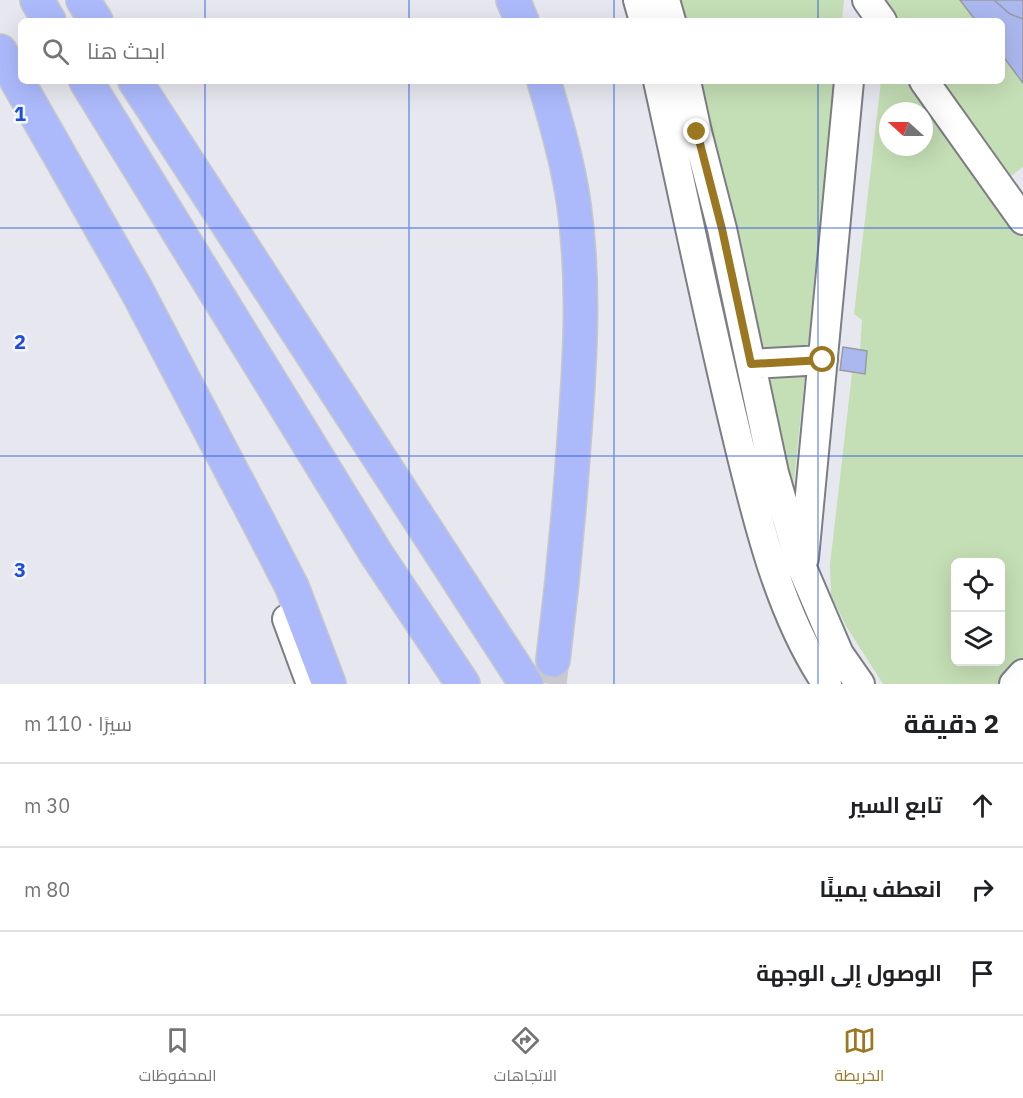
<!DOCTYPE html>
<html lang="ar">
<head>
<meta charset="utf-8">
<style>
  :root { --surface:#fff; --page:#f2f2f2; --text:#202124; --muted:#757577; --line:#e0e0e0; --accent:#9b7722 }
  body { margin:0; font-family:"IBM Plex Sans",Cairo,sans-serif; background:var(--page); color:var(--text); direction:rtl }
  .controls { position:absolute; right:18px; bottom:18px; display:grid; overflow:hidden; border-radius:9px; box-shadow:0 6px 24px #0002 }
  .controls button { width:54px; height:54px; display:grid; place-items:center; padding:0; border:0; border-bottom:2px solid var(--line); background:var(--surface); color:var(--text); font:30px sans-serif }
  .compass { position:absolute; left:879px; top:102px; width:54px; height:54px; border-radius:50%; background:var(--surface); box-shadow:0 6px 24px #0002; rotate:291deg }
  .stop { position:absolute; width:18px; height:18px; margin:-14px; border:4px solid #9b7722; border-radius:50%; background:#fff }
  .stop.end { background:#9b7722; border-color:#fff; box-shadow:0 2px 6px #0008 }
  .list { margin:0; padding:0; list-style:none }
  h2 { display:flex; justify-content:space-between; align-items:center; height:78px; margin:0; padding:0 24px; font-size:26px }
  h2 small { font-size:20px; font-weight:400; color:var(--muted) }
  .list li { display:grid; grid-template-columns:39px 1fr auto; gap:18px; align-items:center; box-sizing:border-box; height:84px; padding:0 24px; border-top:2px solid var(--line) }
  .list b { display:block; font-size:22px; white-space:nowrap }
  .list em { font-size:20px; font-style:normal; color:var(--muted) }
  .icon { flex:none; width:33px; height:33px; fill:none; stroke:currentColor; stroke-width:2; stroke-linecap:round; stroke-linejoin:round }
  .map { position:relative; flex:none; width:1023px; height:684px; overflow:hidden; direction:ltr }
  .search { position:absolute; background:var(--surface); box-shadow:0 6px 24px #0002; left:18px; right:18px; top:18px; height:66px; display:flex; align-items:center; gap:15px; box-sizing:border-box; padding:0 21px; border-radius:9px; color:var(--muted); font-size:22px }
  .sheet { height:330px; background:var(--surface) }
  nav { display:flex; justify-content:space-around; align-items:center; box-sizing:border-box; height:84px; border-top:2px solid var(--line); background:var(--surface); font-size:16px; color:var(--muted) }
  nav a { display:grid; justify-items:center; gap:3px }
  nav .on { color:var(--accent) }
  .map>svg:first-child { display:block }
  .green { fill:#c4deb5; fill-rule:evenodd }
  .building { fill:#abb8ef; stroke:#999ba1; stroke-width:1.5 }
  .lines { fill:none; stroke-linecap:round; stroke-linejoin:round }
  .highway-tunnel { stroke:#c8c9cf; stroke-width:33; stroke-dasharray:33 16; stroke-linecap:butt }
  .minor-casing { stroke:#7d7e84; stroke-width:32 }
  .highway-casing { stroke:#c7c8c8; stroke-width:36 }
  .minor { stroke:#fff; stroke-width:28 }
  .highway { stroke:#acbafc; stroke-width:33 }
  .route { stroke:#9b7722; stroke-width:8 }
  .grid { fill:none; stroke:#1d4ed8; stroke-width:1.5; stroke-opacity:0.55 }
  .grid-label { font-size:20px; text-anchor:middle; font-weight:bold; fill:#1d4ed8; stroke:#f4f6fc; stroke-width:5; stroke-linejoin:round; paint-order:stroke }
</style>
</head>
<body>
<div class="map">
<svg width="1023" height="684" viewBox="0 0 1023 684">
  <rect width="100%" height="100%" fill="#e7e8ef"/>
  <path class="green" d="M677,0H844L842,21H683Z
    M884,0H1023V167L1011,176L939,81H1002V21H893Z
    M696,81H836L791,509Z
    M881,81H918L1023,219V659L1000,684H883L846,626L831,595L830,565L852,373L865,374L867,351L860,350L862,320L854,314ZM888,111H924V147H888ZM956,562H1000V662H956Z"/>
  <path class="building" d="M960,0H1023V83L1002,55V21H976Z
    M994,0H1023V19L1010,14Z
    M843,347L867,351L865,374L840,370Z"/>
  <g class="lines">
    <path class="highway-tunnel" d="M550,684L553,660"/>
    <g class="minor-casing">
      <path id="minor" d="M638,0L644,21
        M665,0L671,21
        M867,0L882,21
        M658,81C684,198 708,316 736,432C756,515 779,614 827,684
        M686,81L697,132L722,229L774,473L800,563L839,654L860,684
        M924,81L1023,220
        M751,364L823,360
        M804,558L849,81
        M287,619L311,684
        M1014,684L1023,674"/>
    </g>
    <g class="highway-casing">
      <path id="highway" d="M37,0L49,21
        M83,0L96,21
        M513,0L522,21
        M0,51L136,289L260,525L292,587L329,684
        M86,81L377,555L463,684
        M135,81L526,684
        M544,81C556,122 568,163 574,205C585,284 580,363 574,442C569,515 562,588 553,660"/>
    </g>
    <use href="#minor" class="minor"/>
    <use href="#highway" class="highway"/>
  </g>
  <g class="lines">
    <path class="route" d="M697,132L722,229L751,364L823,360"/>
  </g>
  <path class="grid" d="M205,0V21M409,0V21M614,0V21M818,0V21M205,81V684M409,81V684M614,81V684M818,81V684M0,228H1023M0,456H1023"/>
  <g class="grid-label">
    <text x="20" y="121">1</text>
    <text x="20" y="349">2</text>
    <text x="20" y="577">3</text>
  </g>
</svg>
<div class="controls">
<button><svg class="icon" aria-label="locate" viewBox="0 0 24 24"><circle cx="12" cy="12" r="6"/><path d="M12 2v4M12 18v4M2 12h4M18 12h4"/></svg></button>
<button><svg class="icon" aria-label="layers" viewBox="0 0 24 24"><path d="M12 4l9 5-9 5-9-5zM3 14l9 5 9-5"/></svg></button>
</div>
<svg class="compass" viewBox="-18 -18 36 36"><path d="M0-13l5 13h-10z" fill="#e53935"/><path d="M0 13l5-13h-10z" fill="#757577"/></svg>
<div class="stop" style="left:823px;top:360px"></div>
<div class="stop end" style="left:697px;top:132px"></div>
<div class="search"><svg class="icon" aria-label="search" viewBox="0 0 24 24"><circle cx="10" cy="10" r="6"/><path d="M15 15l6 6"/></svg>ابحث هنا</div>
</div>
<section class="sheet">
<h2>2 دقيقة<small>سيرًا · 110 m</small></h2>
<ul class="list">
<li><svg class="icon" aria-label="ahead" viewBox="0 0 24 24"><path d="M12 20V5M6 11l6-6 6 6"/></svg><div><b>تابع السير</b></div><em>30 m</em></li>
<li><svg class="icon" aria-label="right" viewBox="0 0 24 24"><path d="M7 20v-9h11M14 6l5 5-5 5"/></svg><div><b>انعطف يمينًا</b></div><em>80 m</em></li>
<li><svg class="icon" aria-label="arrive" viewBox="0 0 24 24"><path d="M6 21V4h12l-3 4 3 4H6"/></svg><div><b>الوصول إلى الوجهة</b></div></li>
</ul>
</section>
<nav>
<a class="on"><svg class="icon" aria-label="map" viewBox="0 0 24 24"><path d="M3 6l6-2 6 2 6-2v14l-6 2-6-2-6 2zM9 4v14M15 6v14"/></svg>الخريطة</a>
<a><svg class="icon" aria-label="directions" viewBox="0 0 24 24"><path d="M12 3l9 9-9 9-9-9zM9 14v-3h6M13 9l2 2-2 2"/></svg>الاتجاهات</a>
<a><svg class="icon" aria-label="saved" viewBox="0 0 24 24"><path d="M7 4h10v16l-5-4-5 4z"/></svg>المحفوظات</a>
</nav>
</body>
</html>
